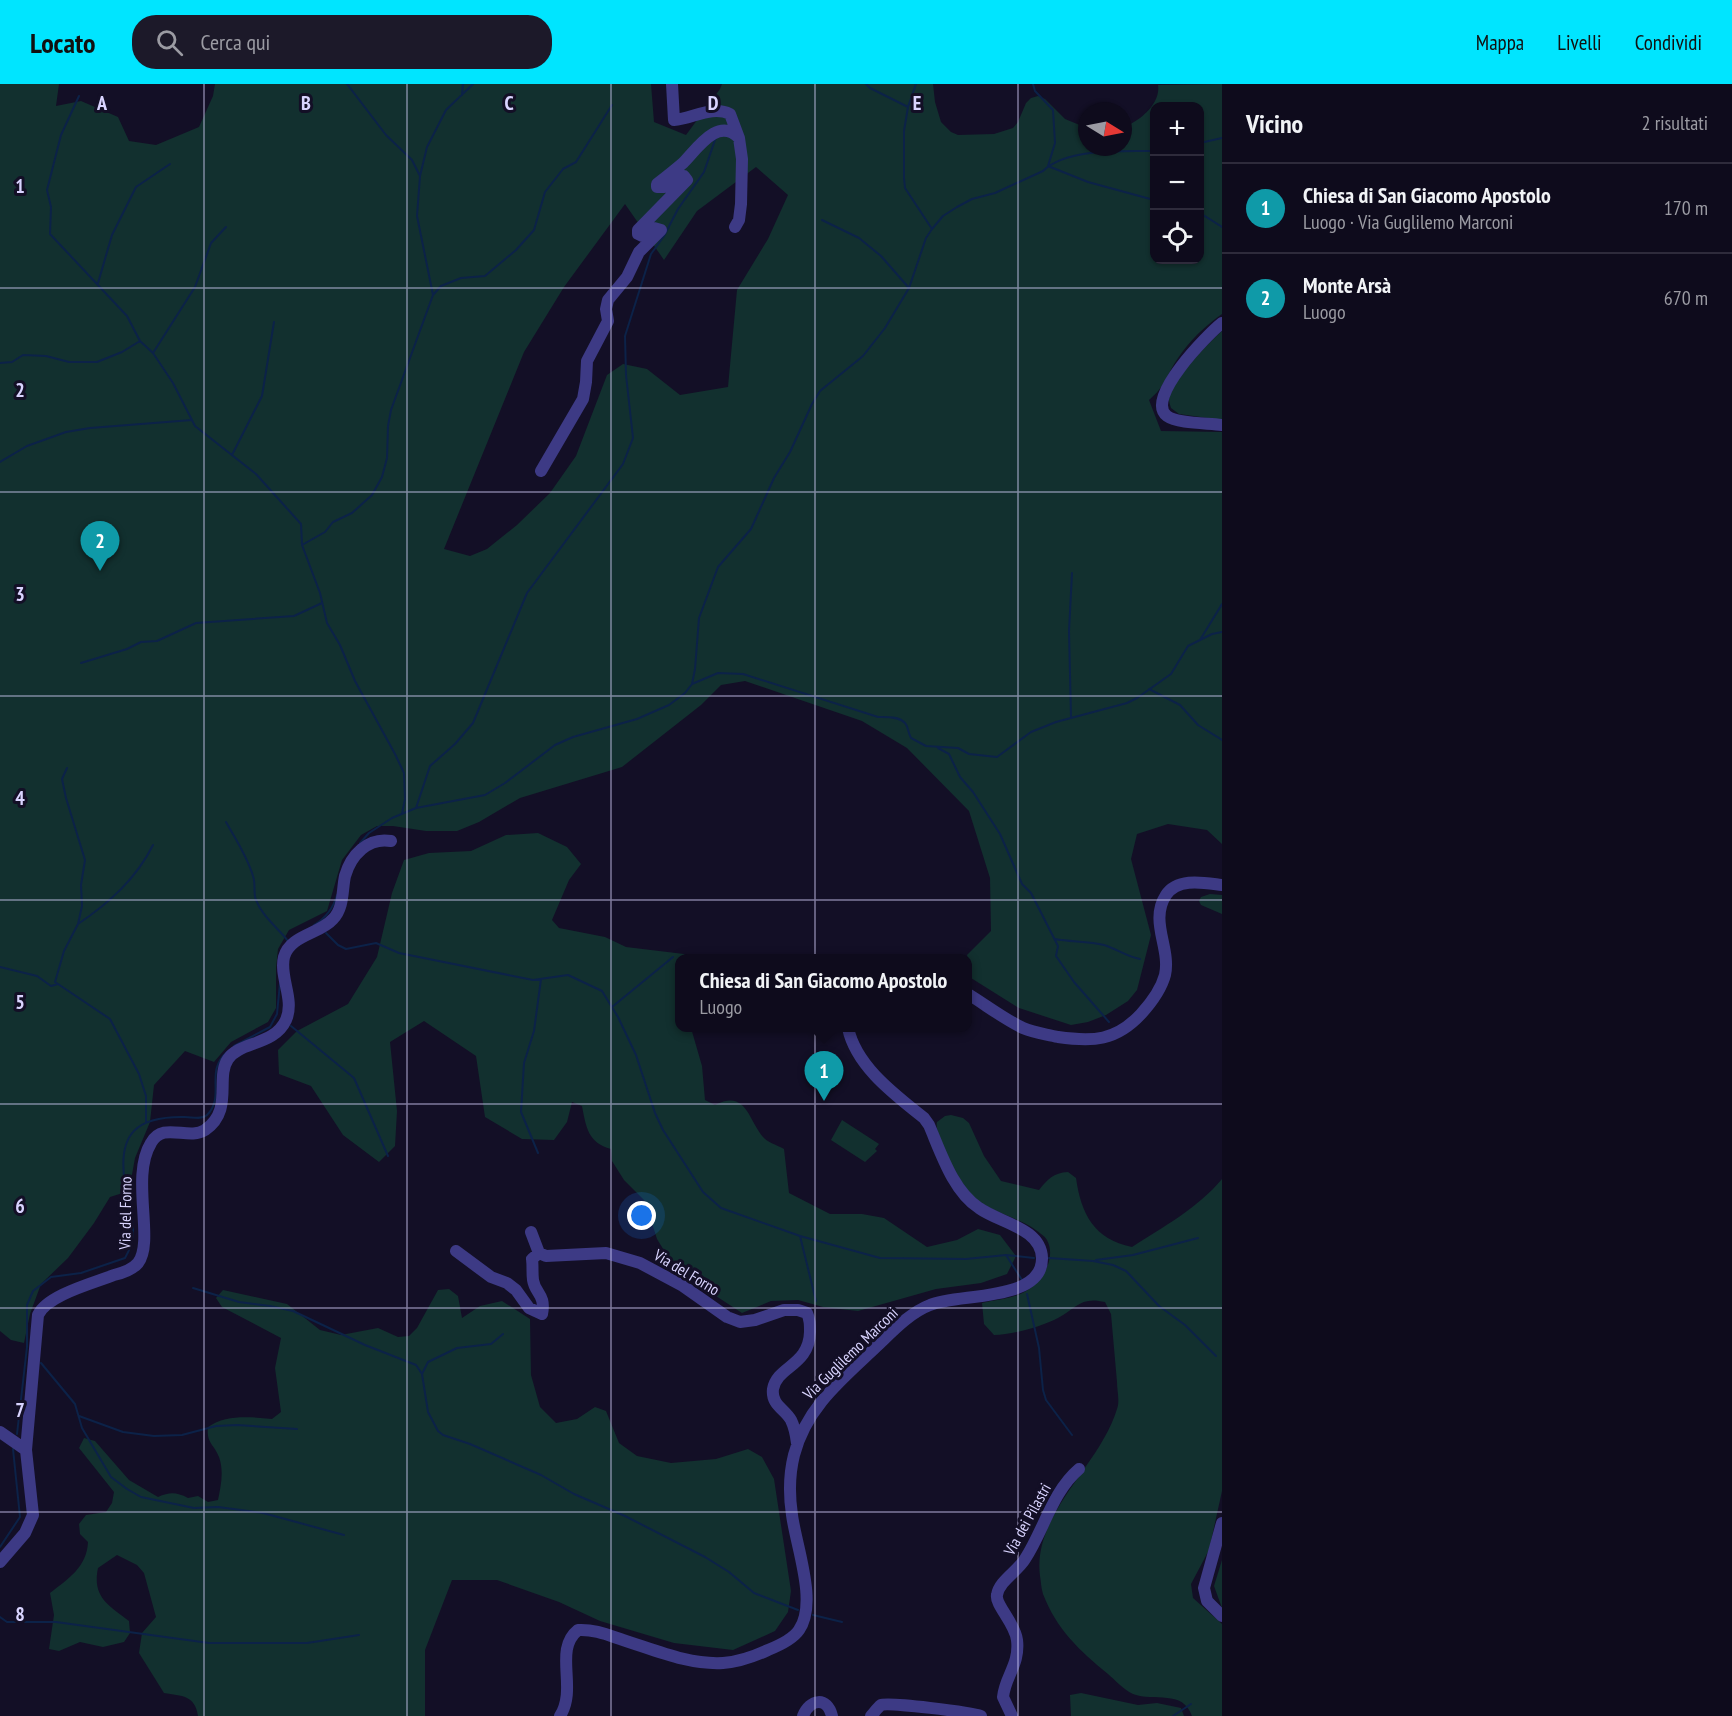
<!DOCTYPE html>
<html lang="it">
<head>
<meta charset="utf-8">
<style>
  :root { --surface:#0e0b1c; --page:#1c1929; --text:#f1f3f6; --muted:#9b9ba3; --line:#2e2b3b; --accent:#00e5ff }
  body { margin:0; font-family:"PT Sans Narrow",sans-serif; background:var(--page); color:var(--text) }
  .controls { position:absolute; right:18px; top:18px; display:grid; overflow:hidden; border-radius:12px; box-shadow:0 2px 4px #0004 }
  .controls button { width:54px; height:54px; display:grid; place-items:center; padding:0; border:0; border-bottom:2px solid var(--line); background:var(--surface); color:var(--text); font:30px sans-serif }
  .compass { position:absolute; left:1078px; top:18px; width:54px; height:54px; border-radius:50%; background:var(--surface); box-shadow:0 2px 4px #0004; rotate:100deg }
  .you { position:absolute; left:642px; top:1132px; width:21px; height:21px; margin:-15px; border:4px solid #fff; border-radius:50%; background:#1a73e8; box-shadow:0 0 0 9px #1a73e833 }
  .badge { display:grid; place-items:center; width:39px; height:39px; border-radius:50%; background:var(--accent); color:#fff; font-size:20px; font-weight:700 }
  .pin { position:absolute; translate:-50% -50px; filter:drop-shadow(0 2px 3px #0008) }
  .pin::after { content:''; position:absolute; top:32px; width:21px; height:18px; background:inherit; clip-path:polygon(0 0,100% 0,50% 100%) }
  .popup { position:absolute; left:675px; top:870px; width:297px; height:78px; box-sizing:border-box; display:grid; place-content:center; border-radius:12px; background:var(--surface); filter:drop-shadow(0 2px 4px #0005); font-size:20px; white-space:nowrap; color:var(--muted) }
  .popup b { font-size:22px; color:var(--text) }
  .popup::after { content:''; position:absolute; left:50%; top:100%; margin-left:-12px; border:12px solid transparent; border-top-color:var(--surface) }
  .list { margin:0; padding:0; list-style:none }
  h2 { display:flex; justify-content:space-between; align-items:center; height:78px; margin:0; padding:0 24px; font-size:26px }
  h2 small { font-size:20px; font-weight:400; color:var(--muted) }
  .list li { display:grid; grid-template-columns:39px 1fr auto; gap:18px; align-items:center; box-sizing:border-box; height:90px; padding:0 24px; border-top:2px solid var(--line) }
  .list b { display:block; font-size:22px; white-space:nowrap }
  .list p { margin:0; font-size:20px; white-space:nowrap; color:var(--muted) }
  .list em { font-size:20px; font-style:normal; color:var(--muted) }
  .icon { flex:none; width:33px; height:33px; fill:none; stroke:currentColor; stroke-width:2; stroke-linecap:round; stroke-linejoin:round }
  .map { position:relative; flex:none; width:1222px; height:1632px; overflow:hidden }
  header { display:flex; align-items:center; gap:36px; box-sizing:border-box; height:84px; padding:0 30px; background:var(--accent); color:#111 }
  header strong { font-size:28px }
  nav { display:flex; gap:33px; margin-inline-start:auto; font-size:21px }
  .search { width:420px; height:54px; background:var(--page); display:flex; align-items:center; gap:15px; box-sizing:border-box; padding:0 21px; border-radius:24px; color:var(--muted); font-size:22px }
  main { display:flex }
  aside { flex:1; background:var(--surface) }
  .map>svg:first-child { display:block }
  .green { fill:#12302f; fill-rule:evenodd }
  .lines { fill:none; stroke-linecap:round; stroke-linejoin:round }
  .stream { stroke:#0c2248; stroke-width:2 }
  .minor { stroke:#3d3a85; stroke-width:12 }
  .grid { fill:none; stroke:#d9d4ff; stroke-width:1.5; stroke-opacity:0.55 }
  .labels { text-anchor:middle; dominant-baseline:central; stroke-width:6; stroke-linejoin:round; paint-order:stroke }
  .street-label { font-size:16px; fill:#d9d4ff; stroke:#130f26 }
  .grid-label { font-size:20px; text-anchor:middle; font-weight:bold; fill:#d9d4ff; stroke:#130f26; stroke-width:6; stroke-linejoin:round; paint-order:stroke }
</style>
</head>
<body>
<header>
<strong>Locato</strong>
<div class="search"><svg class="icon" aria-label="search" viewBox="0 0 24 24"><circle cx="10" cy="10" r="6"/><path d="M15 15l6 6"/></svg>Cerca qui</div>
<nav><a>Mappa</a><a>Livelli</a><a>Condividi</a></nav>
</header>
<main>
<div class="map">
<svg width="1222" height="1632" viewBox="0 0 1222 1632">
  <rect width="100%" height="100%" fill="#130f26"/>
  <path class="green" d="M0,0H59L56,22L81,17L118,33L129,57L156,61L199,43L213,12L215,0H651L654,38L686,51L720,5L722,0H933L935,18L941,38L951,48L958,51L994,50L1013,44L1018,38L1026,19L1031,14L1038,12L1045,15L1065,35L1087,44V63H1123V43C1139,38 1161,20 1158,1L1222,0V230C1204,243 1191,255 1178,274C1167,290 1165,303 1149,316L1161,347L1222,348V760L1207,746L1168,740L1137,750L1131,775L1151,851L1137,906L1128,917L1106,931L1088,938L1071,941L1019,924L971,894L967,871L991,847L990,794L969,727L907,664L862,637L745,597L721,601L701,621L622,683L520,714L479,738L457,747H426L393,742H377L361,751L342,776L327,827L289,846L278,865L276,884V924L268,938L231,958L214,978L185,967L154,1001L150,1038L135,1074L129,1107L110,1113L94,1139L68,1174L41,1200L30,1230L24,1259L11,1256L0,1247ZM1154,22H1200V176H1154ZM756,83L788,111L768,155L737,206L728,303L680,311L647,285L623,280L607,291L576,372L550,409L517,441L487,465L470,472L444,465L524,268L564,203L625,120L664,176L697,127Z
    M1222,247V336L1179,330L1171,324C1170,321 1169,318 1169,315C1171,298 1209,258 1222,247Z
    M538,749L567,763L581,780L569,796L552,836L559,844L605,853L626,863L684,870L691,874H680V944H691L702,982L705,1016L715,1021C746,1005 748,1035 763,1053C767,1058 777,1061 784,1065L789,1109L830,1130H862L884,1134L927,1163L957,1156L978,1145L1000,1151L1016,1172L1007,1190L981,1199L936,1205L858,1227L823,1223L798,1216L771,1217L742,1229L676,1186L657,1155L645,1117L624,1096L612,1077L611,1065C588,1059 586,1043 582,1022L572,1018L567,1038L554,1056L522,1055L485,1033L476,972L424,937L390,958L397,1027L395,1062L379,1078L343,1051L311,1002L279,990L278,966L297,947L348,920L377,873L392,809L404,776L429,769L471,767L506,751Z
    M1210,810L1222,811V830L1201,821L1199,817L1201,813Z
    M951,1031L963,1034L969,1039L984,1072L1001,1097L1039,1106C1048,1095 1053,1089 1068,1088L1076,1094C1081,1130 1094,1155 1132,1163C1163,1143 1198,1124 1222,1095V1407L1209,1466L1191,1500L1193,1514L1222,1540V1632H1192C1183,1605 1154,1618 1133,1610C1124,1606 1115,1596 1108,1590C1079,1566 1057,1546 1043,1510C1041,1504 1041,1497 1040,1492C1032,1430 1100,1382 1117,1325C1120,1317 1117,1307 1117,1298C1115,1275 1113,1253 1111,1230L1105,1218C1081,1212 1076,1224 1058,1234C1040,1243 1012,1251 994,1251L984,1240L982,1219C994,1216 1007,1215 1018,1211C1038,1204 1058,1177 1047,1156C1045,1152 1037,1147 1033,1144C1015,1133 993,1128 976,1115C964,1107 933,1051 937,1038L945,1032Z
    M842,1036L879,1060L875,1065L877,1067L865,1078L831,1056Z
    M449,1205L458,1212L462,1234L480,1222L502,1217L530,1235L531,1291L540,1323L556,1339L577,1335L595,1323L606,1327L619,1359L637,1372L671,1379L716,1375L748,1365L762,1373L774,1395L791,1507L788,1528L775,1547L733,1566L674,1559L600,1537L559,1518L497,1496H452L425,1566V1632H198C195,1611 182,1612 164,1609L139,1569L142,1549L156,1533L144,1489L137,1481L117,1471L98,1484C92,1513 108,1521 129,1537L130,1549L124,1558L103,1563L80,1558L59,1567L49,1565L54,1531L50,1509C68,1495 87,1483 88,1458L80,1450L79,1440L86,1431L106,1428L112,1419L114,1408L79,1364L84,1354L95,1357L129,1396L158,1413C170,1408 176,1408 188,1414L198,1412L208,1418L218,1416C221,1402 224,1387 219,1373C214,1360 206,1359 208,1343C226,1330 251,1333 272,1335L281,1328L275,1284L281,1254L222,1223L216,1214L223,1206L287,1220L320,1246L341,1251L378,1244L398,1253L409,1252L417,1244L438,1206Z
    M1222,1476V1524L1214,1502Z
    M1081,1609L1138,1621L1157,1619L1181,1624L1184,1632H1071L1070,1611Z"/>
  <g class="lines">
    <path class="stream" d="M347,0L386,51L412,76L420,92
      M866,0L870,4L908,23
      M916,0L908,23L904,47V94L905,104L932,145
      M1033,0L1035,7L1053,26L1055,59L1048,82
      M462,11L463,0
      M79,12L61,51L47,106L51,123L50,150L127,232L140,257L153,269L173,299L195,342L256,390L301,440L302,461L320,509L327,539L340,561L355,597L395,670L404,689L405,715L402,730
      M1200,59L1222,54
      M1048,82L1088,98L1154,116
      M1200,129L1222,143
      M822,136L859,154L881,172L909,204
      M98,199L112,151L136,103L170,80
      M433,211L417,132L420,92L427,63L446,26L473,0
      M153,269L195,203L211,159L226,143
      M0,279L12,278L23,271L46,272L69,278H97L122,268L140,257
      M232,371L262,312L274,238
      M0,378L27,362L66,348L90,344L192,336
      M302,461L325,448L333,438L352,429L372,411L382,393L387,374L388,342L391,326L433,211L441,202L461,194L485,192L516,166L534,146L545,108L563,85L576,78L612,21
      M1200,556L1222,520
      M81,579L127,565L141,558L157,557L196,539L294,532L322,519
      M692,600L718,589L743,590L878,633C885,633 899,632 905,639C908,642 908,649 911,654L926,662L958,664L969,670L997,673L1031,648L1056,638L1127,619L1137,614L1171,590L1188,562L1212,550L1222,548
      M1149,605L1180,621L1198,641L1222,656
      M1071,633L1069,547L1072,489
      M938,664L949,670L960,693L973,708L1000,750L1022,800L1031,809L1058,862L1056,872L1074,898L1109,938
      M416,724L430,682L455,660L473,639L527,509L623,380L633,354L626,291L625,252L651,170L664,152L678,125L704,88L716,53
      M226,738C236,756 247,772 253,792C256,800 253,809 256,816C262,832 277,843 288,857
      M360,759L369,749L392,734L416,724L485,711L505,699L555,661L573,653L637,635L669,621L685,609L692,600L695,585L699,534L718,483L751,445L774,394L790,368L812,320L820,307L863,272L885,244L909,204L926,154L932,145L943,132L957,123L972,115L995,109L1043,87C1067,64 1123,67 1154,67
      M78,840C109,819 136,795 153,761
      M314,841C326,834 333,825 337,811
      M326,849L338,861L346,865L376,859L399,869L533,896L568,891L602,907L618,933L636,971L655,1029L663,1046L703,1108L721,1124L800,1152L880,1174L966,1175L1006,1171L1034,1174
      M1055,855C1071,858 1088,857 1104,861C1117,865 1127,873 1140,875
      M0,883L37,892L51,902L58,900L110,935L139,990L146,1012V1038
      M58,900L55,898L64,867L78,840L82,822L81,801L85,776L66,714L62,695L67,684
      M612,923L673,873
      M291,942L354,994L388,1072
      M234,962L270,943L277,930L280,899
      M538,1069L521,1028L524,979L534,947L541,895
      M800,1152L816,1217
      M1006,1171L1022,1196
      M1049,1174L1093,1177L1113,1181L1126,1187L1159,1222L1185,1241L1216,1272
      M1096,1176L1133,1171L1198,1154
      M193,1204L239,1218L270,1222L293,1227L365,1261L416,1281L422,1290L428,1328L438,1347L443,1351L470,1360L541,1391L574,1410L625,1432L705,1473L729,1488L754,1509L798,1526
      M1027,1210L1039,1264L1043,1306L1046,1316L1072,1351
      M41,1279L75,1320L82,1344L111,1393L127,1405L141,1413L194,1424L218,1423L263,1429L344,1451
      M422,1290L428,1278L457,1264L491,1260L503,1250
      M79,1332L123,1348L154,1352L182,1351L216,1342L237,1341L297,1345
      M17,1350L27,1263V1221L33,1207L51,1193L81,1189L125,1174C141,1147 129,1128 125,1099C117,1049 137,1032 185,1033C192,1033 202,1036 207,1031C226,1012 204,988 227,968
      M0,1463L20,1433L13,1365
      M813,1531L842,1538
      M0,1533L7,1538H56L209,1559H307L359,1551
      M1173,1632L1191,1620"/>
    <path class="minor" d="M672,0L674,36C692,35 712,21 730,30L739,54L742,75L741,120L739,136L735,143
      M1222,239C1207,251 1144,315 1167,332C1178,340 1208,339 1222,341
      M541,387L583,315L586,298L587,277L608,237L606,225L608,216L627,193L639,168L661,146L654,144L642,152L638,150V146L687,96L684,92H678L664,103H657V100C666,93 675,86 683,79C697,65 718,32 739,54
      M968,910C986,921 1004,935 1023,944C1034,949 1046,950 1058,953C1093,958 1116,957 1141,930C1151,919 1161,906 1165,891C1171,864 1149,837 1166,811C1178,793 1205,799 1222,801
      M531,1148L539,1169L546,1172L606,1169L640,1179L683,1202L727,1233L740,1238L755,1236L784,1226H798L807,1229C810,1236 810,1240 810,1248C809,1282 777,1282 773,1305C771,1321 785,1325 791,1336C795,1344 796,1351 797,1359
      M456,1167L491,1193L507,1199L516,1206L529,1224L542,1230C546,1210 535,1210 533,1196C532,1189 533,1182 532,1175L539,1169
      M0,1348L26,1366
      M1222,1439L1204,1504L1207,1517L1222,1532
      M0,1478L25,1449L33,1431L26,1366L38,1231C47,1211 94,1199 114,1191C123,1189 132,1186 138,1179C155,1157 130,1093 151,1059C163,1037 188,1057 205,1046C234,1026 215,994 228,975C240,957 274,962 286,936C295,915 279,893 284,873C290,851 320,850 333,835C344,824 342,806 345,792C351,771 368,753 391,757
      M560,1632C578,1604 553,1566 578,1546C594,1545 608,1551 623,1556C655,1566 689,1581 723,1579C738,1578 755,1572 768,1566C778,1562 793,1555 799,1546C818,1519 796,1462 792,1431C789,1411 789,1391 794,1371C806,1324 841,1296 875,1264C891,1249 909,1229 930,1221C958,1209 1043,1218 1042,1174C1041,1144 1000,1139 979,1124C953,1107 941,1069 929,1041L924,1034C894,1010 856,982 848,944
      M803,1632C810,1615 827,1612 832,1632
      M871,1632C874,1629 877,1624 881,1621C888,1618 971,1628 981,1632
      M1012,1632L1003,1613C1005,1592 1020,1581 1017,1556C1015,1539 995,1521 997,1511C999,1497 1018,1487 1025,1475C1044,1446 1052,1408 1079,1385"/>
  </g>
  <path class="grid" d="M204,0V1632M407,0V1632M611,0V1632M815,0V1632M1018,0V1632M0,204H1222M0,408H1222M0,612H1222M0,816H1222M0,1020H1222M0,1224H1222M0,1428H1222"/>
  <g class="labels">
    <g class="street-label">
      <text transform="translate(125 1129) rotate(-89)">Via del Forno</text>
      <text transform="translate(687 1188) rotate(31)">Via del Forno</text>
      <text transform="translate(850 1269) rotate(-44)">Via Guglilemo Marconi</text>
      <text transform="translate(1027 1435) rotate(-61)">Via dei Pilastri</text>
    </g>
  </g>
  <g class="grid-label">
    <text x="102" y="26">A</text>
    <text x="306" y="26">B</text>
    <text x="509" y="26">C</text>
    <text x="713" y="26">D</text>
    <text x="917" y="26">E</text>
    <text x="20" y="109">1</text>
    <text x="20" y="313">2</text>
    <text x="20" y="517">3</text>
    <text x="20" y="721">4</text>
    <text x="20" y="925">5</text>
    <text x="20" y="1129">6</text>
    <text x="20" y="1333">7</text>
    <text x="20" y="1537">8</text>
  </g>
</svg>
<div class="controls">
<button>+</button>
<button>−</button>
<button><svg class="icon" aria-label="locate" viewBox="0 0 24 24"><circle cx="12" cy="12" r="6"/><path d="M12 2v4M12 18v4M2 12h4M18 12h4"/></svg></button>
</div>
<svg class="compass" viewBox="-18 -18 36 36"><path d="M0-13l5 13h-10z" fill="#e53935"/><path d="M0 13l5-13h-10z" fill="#9b9ba3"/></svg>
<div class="you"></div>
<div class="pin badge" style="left:824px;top:1017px;background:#0f9aa8">1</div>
<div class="popup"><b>Chiesa di San Giacomo Apostolo</b>Luogo</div>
<div class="pin badge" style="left:100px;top:487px;background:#0f9aa8">2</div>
</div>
<aside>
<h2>Vicino<small>2 risultati</small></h2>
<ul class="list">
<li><span class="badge" style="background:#0f9aa8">1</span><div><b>Chiesa di San Giacomo Apostolo</b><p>Luogo · Via Guglilemo Marconi</p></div><em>170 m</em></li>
<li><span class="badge" style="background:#0f9aa8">2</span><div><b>Monte Arsà</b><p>Luogo</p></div><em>670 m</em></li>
</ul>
</aside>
</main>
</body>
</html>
